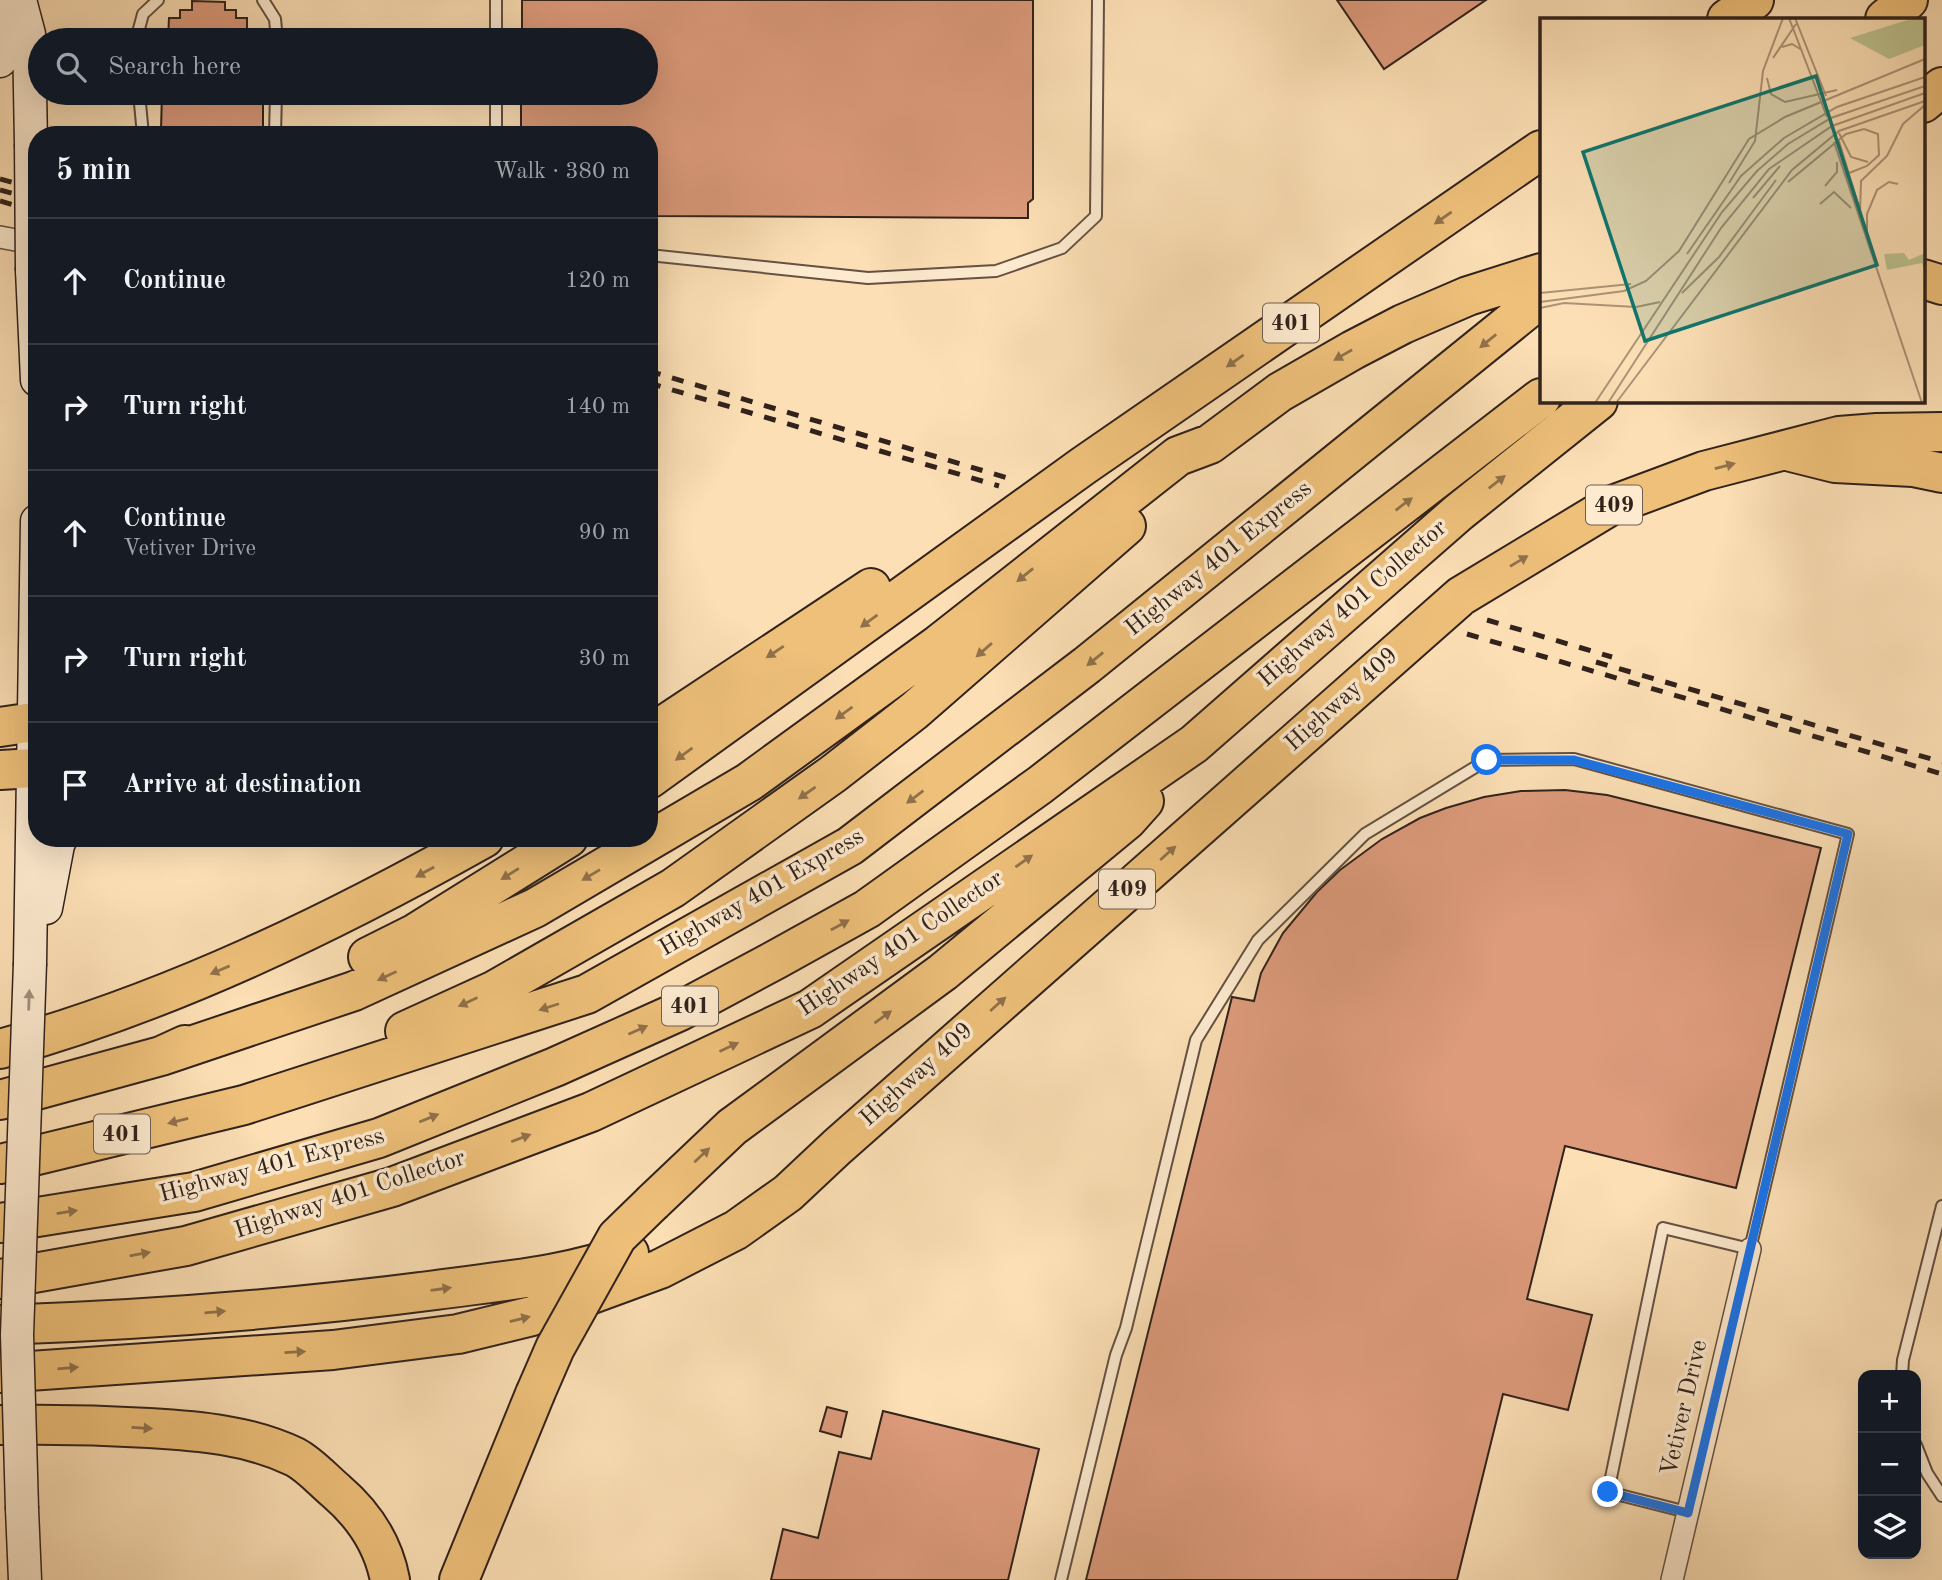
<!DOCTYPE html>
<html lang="en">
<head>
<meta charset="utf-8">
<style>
  :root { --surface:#171b24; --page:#242831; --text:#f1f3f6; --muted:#9ea1a6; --line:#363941 }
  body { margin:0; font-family:"Old Standard TT",serif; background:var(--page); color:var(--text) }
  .controls { position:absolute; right:21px; bottom:21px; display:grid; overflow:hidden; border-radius:14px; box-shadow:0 7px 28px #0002 }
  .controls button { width:63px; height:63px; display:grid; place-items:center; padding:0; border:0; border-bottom:2px solid var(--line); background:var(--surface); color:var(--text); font:35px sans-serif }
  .stop { position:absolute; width:21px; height:21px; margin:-16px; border:5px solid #1a73e8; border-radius:50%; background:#fff }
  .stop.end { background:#1a73e8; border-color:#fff; box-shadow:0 2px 7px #0008 }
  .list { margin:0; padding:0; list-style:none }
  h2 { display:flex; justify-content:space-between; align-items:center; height:91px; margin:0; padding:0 28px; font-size:30px }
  h2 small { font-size:23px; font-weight:400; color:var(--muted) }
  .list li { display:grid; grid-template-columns:46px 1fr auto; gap:21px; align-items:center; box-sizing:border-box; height:126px; padding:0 28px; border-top:2px solid var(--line) }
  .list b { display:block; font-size:26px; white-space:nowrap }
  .list p { margin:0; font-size:23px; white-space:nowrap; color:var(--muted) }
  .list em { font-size:23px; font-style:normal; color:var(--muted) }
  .icon { flex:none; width:38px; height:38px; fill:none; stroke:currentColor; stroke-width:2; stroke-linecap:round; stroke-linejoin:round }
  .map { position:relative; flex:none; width:1942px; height:1580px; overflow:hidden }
  .search { position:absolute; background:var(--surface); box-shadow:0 7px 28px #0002; left:28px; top:28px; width:630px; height:77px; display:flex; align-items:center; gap:18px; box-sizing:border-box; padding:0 24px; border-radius:38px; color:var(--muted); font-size:26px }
  .panel { position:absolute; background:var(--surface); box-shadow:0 7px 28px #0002; left:28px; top:126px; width:630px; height:721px; border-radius:28px }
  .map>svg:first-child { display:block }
  .building { fill:#dd9b7c; stroke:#31221c; stroke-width:2 }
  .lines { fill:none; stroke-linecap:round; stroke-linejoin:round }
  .service-casing { stroke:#645142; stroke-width:14 }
  .minor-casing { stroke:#645142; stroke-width:24 }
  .secondary-casing { stroke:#31221c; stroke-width:35 }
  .motorway-casing { stroke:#31221c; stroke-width:42 }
  .service { stroke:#fdeacf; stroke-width:10 }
  .minor { stroke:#fdeacf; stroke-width:21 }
  .secondary { stroke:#fdeacf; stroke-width:32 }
  .motorway { stroke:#eec07a; stroke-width:38 }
  .rail { stroke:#31221c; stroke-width:5; stroke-dasharray:12 12; stroke-linecap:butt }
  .secondary-bridge-casing { stroke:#31221c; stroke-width:35; stroke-linecap:butt }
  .motorway-bridge-casing { stroke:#31221c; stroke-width:42; stroke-linecap:butt }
  .secondary-bridge { stroke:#fdeacf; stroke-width:32 }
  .motorway-bridge { stroke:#eec07a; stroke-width:38 }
  .oneway { fill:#90714b }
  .oneway2 { fill:#a1907e }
  .route { stroke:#1a73e8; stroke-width:9 }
  .labels { text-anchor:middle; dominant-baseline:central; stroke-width:7; stroke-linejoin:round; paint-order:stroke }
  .shield { fill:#fdeacf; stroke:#6e5e52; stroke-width:2 }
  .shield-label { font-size:23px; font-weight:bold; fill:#31221c }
  .street-label { font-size:24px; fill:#31221c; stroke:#fdeacf }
  .inset-road { fill:none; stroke:#ab9378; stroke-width:2 }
  .view { fill:#0f766e; fill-opacity:0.15; stroke:#0f766e; stroke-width:3.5 }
  .inset-edge { fill:none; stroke:#31221c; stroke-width:3.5 }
</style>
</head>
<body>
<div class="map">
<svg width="1942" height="1580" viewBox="0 0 1942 1580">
  <rect width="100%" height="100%" fill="#fcdfb5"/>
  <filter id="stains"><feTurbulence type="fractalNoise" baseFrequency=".00286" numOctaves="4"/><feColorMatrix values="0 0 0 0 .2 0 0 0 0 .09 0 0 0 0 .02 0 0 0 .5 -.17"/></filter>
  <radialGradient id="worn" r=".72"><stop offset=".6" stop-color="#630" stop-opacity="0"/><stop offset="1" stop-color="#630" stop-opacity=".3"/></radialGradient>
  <path class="building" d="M522,0H1033V199L1028,203V218L649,216V135H521V93H646V40H522Z
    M1337,0H1486L1384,69Z
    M192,1L225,2V10H236V18H247V40H168L169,18H180V10H192Z
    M162,93H263V131H234V133L198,135L182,133V131L161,130Z
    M1565,790L1607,795L1821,848L1736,1188L1565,1146L1527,1299L1592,1315L1568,1410L1503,1394L1457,1580H1086L1232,997L1254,1001L1261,973L1283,933L1317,892L1340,870L1382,839L1420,818L1446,808L1484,797L1521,791Z
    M827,1407L847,1412L841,1437L820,1431Z
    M883,1411L1039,1449L1008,1580H771L783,1529L818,1538L839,1452L871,1459Z"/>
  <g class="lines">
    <g class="service-casing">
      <path id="service" d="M263,0L275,19L277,40
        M496,0V40
        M136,40L143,14L158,0
        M139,93L143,135
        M496,93V135
        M275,135L276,93
        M649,255L868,278L996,271L1062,248L1096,216L1098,0
        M1902,1375L1903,1360L1942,1206
        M1916,1445L1927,1473L1942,1496
        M1061,1580L1116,1355L1126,1328L1196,1040L1258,940L1365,834L1487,760L1574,759L1848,834L1750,1249L1663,1228L1608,1492L1687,1512"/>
    </g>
    <g class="minor-casing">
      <path id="minor" d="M0,237L37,244
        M1672,1580L1750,1249"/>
    </g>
    <g class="secondary-casing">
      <path id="secondary" d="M20,0L29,34L31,144
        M0,61L2,28L11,0
        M32,270L37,380
        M46,908L58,845L61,838
        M30,963L37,521
        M22,1509L25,1580"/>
    </g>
    <g class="motorway-casing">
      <path id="motorway" d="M1727,19L1754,0
        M1885,19L1908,0
        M1923,103L1942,87
        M1923,279L1942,285
        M1791,452L1835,463L1913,467L1942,473
        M0,727L34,722
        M649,735L871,588
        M0,770L34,768
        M649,779L1083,466L1541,150
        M368,957L414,934L568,838
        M405,1031L495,990L673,888L833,774L914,711L1126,526
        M0,1049C170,1002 331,924 484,838
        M161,1056L354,991L535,908L749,782L939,644L1178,456L1210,444L1280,392L1353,350L1403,324L1468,296L1541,273
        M0,1100L161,1056L185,1045
        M0,1164L244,1105L587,994L850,846L1087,665L1541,298
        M653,1202L732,1127L943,972L1127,820L1144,801
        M0,1223L194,1192L379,1138L555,1067L680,1011L777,959L867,909L1040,785L1541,398
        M0,1279L186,1246L392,1187L591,1112L810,1009L1194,744L1459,512L1598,401
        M0,1325C146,1320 291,1309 436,1290C501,1281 568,1276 629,1253
        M0,1373L333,1350L458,1334L532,1316L660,1269L736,1230L788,1193L837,1147L1461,596L1610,506L1704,471L1839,436L1877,433L1942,432
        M0,1425C50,1424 99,1425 149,1428C199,1431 249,1435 295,1457C310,1465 323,1480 336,1491C364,1515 383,1543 390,1580
        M459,1580L535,1394"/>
    </g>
    <use href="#service" class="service"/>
    <use href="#minor" class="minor"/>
    <use href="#secondary" class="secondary"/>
    <use href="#motorway" class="motorway"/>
    <path class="rail" d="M0,179L37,189
      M0,190L37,200
      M0,201L37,212
      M649,371L1011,479
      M649,383L999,486
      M1487,620L1612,657
      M1467,634L1942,774
      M1596,662L1942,762"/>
    <g class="secondary-bridge-casing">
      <path id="secondary-bridge" d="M31,144L32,270
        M22,1509L17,1335L30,963"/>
    </g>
    <g class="motorway-bridge-casing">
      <path id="motorway-bridge" d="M535,1394L555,1348L617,1237L653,1202"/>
    </g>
    <use href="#secondary-bridge" class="secondary-bridge"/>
    <use href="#motorway-bridge" class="motorway-bridge"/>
  </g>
  <defs><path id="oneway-solid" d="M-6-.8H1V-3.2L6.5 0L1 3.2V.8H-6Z" transform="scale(1.75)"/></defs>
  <g class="oneway">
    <use href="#oneway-solid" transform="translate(1443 218) rotate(145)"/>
    <use href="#oneway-solid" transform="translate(1488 341) rotate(141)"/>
    <use href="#oneway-solid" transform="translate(1343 355) rotate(150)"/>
    <use href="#oneway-solid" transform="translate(1235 361) rotate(145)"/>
    <use href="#oneway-solid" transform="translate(1725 466) rotate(-15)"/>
    <use href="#oneway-solid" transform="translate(1497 482) rotate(-38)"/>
    <use href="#oneway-solid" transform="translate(1404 504) rotate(-37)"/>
    <use href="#oneway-solid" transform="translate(1519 561) rotate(-31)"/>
    <use href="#oneway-solid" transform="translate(1025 575) rotate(141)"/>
    <use href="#oneway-solid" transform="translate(869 621) rotate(144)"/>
    <use href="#oneway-solid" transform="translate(984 650) rotate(139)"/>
    <use href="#oneway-solid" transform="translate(775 652) rotate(146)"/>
    <use href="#oneway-solid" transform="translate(1095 659) rotate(141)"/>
    <use href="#oneway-solid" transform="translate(844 713) rotate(144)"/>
    <use href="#oneway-solid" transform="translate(684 754) rotate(144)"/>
    <use href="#oneway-solid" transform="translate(807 793) rotate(145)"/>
    <use href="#oneway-solid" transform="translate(915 797) rotate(143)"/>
    <use href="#oneway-solid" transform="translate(1168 853) rotate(-42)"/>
    <use href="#oneway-solid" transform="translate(1024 861) rotate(-35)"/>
    <use href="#oneway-solid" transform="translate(425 872) rotate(151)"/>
    <use href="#oneway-solid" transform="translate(510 874) rotate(148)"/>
    <use href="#oneway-solid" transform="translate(591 875) rotate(149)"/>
    <use href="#oneway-solid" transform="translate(840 925) rotate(-29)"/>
    <use href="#oneway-solid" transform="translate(220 970) rotate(157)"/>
    <use href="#oneway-solid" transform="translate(387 976) rotate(155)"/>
    <use href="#oneway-solid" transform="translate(468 1002) rotate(155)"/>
    <use href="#oneway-solid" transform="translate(998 1004) rotate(-42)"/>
    <use href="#oneway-solid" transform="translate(549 1007) rotate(162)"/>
    <use href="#oneway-solid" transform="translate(883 1017) rotate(-36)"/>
    <use href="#oneway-solid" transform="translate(638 1030) rotate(-24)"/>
    <use href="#oneway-solid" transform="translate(729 1047) rotate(-25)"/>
    <use href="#oneway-solid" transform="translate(429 1118) rotate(-22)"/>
    <use href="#oneway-solid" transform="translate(178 1121) rotate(166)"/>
    <use href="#oneway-solid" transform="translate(521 1138) rotate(-21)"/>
    <use href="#oneway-solid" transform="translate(702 1155) rotate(-43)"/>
    <use href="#oneway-solid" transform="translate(67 1212) rotate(-9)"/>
    <use href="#oneway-solid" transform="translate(140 1254) rotate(-10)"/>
    <use href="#oneway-solid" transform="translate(441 1289) rotate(-8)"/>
    <use href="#oneway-solid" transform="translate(215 1312) rotate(-5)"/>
    <use href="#oneway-solid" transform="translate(520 1319) rotate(-14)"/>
    <use href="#oneway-solid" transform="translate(295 1352) rotate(-3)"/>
    <use href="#oneway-solid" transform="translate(68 1368) rotate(-5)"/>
    <use href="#oneway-solid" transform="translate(142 1428) rotate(3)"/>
  </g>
  <use class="oneway2" href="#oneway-solid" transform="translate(29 1000) rotate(-88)"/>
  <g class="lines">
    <path class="route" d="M1487,760H1574L1848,834L1688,1513L1608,1492"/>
  </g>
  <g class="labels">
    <g class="shield">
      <rect x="1263" y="303.5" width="56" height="39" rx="5"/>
      <rect x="1586" y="485.5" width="56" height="39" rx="5"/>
      <rect x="1099" y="869.5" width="56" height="39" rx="5"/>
      <rect x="662" y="986.5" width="56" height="39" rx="5"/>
      <rect x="94" y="1114.5" width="56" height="39" rx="5"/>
    </g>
    <g class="shield-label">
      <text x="1291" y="323">401</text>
      <text x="1614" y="505">409</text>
      <text x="1127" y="889">409</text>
      <text x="690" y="1006">401</text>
      <text x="122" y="1134">401</text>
    </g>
    <g class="street-label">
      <text transform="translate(1219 559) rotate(-39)">Highway 401 Express</text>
      <text transform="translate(1353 604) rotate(-41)">Highway 401 Collector</text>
      <text transform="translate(1342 700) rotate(-42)">Highway 409</text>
      <text transform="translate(762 893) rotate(-30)">Highway 401 Express</text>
      <text transform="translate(901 944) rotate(-34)">Highway 401 Collector</text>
      <text transform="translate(917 1075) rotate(-42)">Highway 409</text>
      <text transform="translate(272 1166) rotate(-15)">Highway 401 Express</text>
      <text transform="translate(350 1195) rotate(-18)">Highway 401 Collector</text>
      <text transform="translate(1685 1408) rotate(-77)">Vetiver Drive</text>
    </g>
  </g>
  <g transform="translate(1540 18)">
    <rect width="385" height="385" fill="#fcdfb5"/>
    <path d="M374,0H385V27L349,41L310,20ZM364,235L369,242L385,235V254L382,245L347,252L344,236Z" fill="#bdc28f"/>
    <path class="inset-road" d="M249,0L287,99M255,0L286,78M242,29L252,26L262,32M233,40L256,6M227,60L231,76L245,84L297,72M299,115L311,139L328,144M299,123L319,189M294,124L382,385M248,164L306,116L324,111L338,116L339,137L327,148L304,157M189,165L215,123L223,53L243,0M285,168L297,154V144M213,180L240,148M280,186L294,174L311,190M320,195L321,163L347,138L363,106L385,87M327,216V196L337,172L349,164L358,166M147,236L201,158L244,120L297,89L385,59M0,275L91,266M142,275L179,239L236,162M0,284L84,273L106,263L139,233L209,121L245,99L385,41M0,290L24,285L96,289L120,284M55,385L182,194L217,153L248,126L291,100L385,68M68,385L181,210L229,151L292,108L385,75M76,385L252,152L299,113L385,83"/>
    <path class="view" d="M276,58L337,247L105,323L43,134Z"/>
    <rect width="385" height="385" class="inset-edge"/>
  </g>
  <rect width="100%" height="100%" filter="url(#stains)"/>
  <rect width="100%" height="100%" fill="url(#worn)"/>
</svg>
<div class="controls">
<button>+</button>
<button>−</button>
<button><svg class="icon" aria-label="layers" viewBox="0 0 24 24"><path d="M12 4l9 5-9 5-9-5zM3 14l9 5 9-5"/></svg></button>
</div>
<div class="stop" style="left:1487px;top:760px"></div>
<div class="stop end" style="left:1608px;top:1492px"></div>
<div class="search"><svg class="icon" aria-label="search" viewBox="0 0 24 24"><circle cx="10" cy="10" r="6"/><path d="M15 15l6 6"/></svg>Search here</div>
<section class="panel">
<h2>5 min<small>Walk · 380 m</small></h2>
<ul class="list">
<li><svg class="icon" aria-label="ahead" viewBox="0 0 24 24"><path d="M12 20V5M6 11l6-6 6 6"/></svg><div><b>Continue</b></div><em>120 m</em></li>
<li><svg class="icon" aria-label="right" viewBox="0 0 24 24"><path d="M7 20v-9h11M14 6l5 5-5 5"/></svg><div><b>Turn right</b></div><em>140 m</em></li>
<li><svg class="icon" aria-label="ahead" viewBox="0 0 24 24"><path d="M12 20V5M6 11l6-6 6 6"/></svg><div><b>Continue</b><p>Vetiver Drive</p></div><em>90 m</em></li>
<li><svg class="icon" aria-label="right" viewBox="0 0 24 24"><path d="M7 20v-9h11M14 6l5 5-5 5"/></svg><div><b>Turn right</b></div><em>30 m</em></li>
<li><svg class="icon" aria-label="arrive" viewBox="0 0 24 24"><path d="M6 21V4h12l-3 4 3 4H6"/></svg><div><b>Arrive at destination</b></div></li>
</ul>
</section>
</div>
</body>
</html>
